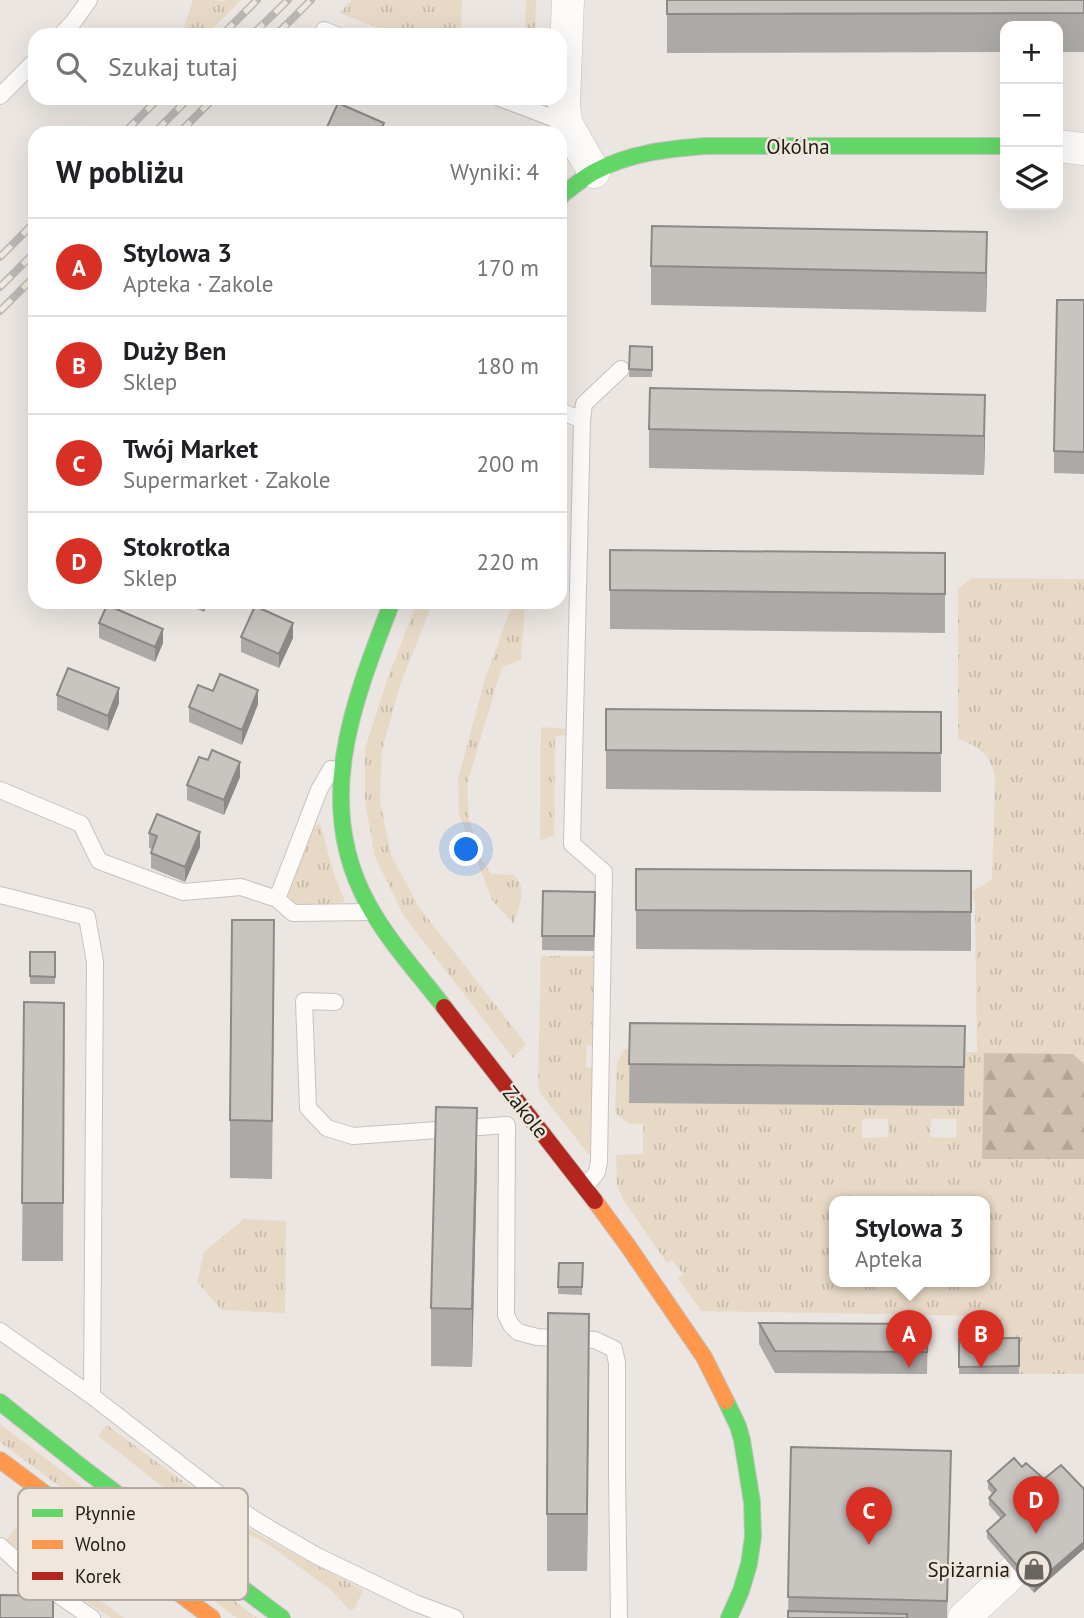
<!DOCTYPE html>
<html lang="pl">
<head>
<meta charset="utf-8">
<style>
  :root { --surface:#fff; --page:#f6f6f6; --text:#202124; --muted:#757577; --line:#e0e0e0; --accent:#d93025 }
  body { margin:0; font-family:"PT Sans",sans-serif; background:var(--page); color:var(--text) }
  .controls { position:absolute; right:21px; top:21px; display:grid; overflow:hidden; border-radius:14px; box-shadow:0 7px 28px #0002 }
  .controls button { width:63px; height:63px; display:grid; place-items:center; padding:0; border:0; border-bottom:2px solid var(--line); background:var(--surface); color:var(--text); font:35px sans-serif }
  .you { position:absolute; left:467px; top:850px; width:24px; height:24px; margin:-18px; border:5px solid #fff; border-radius:50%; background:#1a73e8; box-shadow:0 0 0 10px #1a73e833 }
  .badge { display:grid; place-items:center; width:46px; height:46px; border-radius:50%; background:var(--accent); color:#fff; font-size:23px; font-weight:700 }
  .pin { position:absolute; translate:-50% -58px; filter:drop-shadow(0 2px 4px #0008) }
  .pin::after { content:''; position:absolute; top:37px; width:24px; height:21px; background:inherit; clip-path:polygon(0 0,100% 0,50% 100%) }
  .popup { position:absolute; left:829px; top:1196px; width:161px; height:91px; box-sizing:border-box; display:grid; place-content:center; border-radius:14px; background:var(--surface); filter:drop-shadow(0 2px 5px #0005); font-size:23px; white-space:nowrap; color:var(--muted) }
  .popup b { font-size:26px; color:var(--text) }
  .popup::after { content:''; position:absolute; left:50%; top:100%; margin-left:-14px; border:14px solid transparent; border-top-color:var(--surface) }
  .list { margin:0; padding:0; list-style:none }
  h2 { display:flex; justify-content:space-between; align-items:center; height:91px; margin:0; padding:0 28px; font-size:30px }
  h2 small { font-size:23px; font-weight:400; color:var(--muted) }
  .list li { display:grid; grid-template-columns:46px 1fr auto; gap:21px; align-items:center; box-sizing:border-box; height:98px; padding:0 28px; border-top:2px solid var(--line) }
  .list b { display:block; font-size:26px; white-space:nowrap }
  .list p { margin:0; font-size:23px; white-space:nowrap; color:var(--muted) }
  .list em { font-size:23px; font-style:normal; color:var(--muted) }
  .icon { flex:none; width:38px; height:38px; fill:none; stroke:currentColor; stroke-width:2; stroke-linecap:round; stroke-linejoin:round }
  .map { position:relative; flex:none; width:1084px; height:1618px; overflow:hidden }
  .search { position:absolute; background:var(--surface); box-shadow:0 7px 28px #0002; left:28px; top:28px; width:539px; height:77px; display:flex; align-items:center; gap:18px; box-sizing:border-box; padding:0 24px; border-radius:21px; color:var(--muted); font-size:26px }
  .panel { position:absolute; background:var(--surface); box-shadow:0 7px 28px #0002; left:28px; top:126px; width:539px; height:483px; border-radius:21px }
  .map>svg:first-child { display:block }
  .grass { fill:url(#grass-tufts); fill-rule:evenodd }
  .forest { fill:url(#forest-firs) }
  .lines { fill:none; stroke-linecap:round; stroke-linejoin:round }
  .lane-casing { stroke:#c6c2be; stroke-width:18 }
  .street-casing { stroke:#c6c2be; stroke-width:33 }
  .fast-casing { stroke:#c6c2be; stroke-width:18 }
  .slow-casing { stroke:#c6c2be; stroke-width:18 }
  .jam-casing { stroke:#c6c2be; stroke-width:18 }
  .lane { stroke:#fcfbfa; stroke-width:16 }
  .street { stroke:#fcfbfa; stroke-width:32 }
  .fast { stroke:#63d668; stroke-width:16 }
  .slow { stroke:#ff974d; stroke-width:16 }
  .jam { stroke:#b3261e; stroke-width:16 }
  .rail-casing { stroke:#bab8b6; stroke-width:8 }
  .rail { stroke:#efe7dd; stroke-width:5; stroke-dasharray:16; stroke-linecap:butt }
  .wall { fill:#aca9a6 }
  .shaded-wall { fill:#8c8a87 }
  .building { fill:#c8c5c1; stroke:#8c8a87; stroke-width:2 }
  .labels { text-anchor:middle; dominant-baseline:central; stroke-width:5; stroke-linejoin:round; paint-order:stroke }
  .street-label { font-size:21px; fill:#211e1a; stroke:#efe7dd }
  .poi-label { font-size:21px; fill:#211e1a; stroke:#efe7dd; text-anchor:end }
  .key { fill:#efe7dd; stroke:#b1aba2; stroke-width:2 }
  .key-label { font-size:19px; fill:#211e1a }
</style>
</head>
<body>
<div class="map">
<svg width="1084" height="1618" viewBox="0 0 1084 1618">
  <defs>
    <pattern id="grass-tufts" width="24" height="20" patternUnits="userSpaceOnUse" patternTransform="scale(1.75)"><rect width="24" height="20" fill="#e8d9c7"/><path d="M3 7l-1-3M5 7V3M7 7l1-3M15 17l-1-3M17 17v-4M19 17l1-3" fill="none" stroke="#c7baaa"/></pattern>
    <pattern id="forest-firs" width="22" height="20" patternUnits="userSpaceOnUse" patternTransform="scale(1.75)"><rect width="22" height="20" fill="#d1c0ad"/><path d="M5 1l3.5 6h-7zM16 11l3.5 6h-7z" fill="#b3a594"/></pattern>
  </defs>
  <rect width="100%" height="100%" fill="#ebe6e1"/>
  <path class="grass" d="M193,0H214L222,2L225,0H241L206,35H183L182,34Z
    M351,0H462L461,35H396L340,13Z
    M526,0H536L535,35H525Z
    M971,578L1084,579V1374H1019V1346H1004V1334L997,1333L996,1316L701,1311L678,1278L683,1274L672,1260L667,1263L624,1201L617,1186L616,1155L643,1154V1124H630L615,1113L617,1063L624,1049H652L630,1062L629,1103L941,1052H977L975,903L972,892L992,879L995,779C992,755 979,746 958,739V589ZM862,1119H888V1137L862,1138ZM931,1119H957L956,1138L930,1137ZM834,1202H984V1282H834Z
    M417,602H433L400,685L382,750L380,800L391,855L419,907L526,1044L513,1058L404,916L375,857L365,801V749L386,683Z
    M513,602H525L521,660L502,667L467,784L469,819L481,858L491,874L514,875C529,889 518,906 514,924L492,900L459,814L458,779L485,679Z
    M541,727L566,729V735L555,736L554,836L540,840Z
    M318,824L321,826L334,875L345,901C332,905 292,915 289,895C288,884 295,872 298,862C303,850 306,830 318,824Z
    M541,956H596L595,1045H587L586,1067L595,1068L593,1148L589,1155L540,1092L538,1084Z
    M244,1219L286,1221L285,1313L222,1310L197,1282L204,1252Z
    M0,1424L257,1618H237L0,1442Z
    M107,1425L227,1514L266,1539L363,1590L355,1608L350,1611L331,1590L279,1552L259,1539L244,1533L230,1530L231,1522L199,1512L182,1502L98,1436Z
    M19,1524L41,1544L40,1549L42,1552H46L67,1584L76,1579L89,1592L124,1618H111L69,1590L6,1540Z"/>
  <path class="forest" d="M984,1053L1073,1054L1084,1064V1159H982Z"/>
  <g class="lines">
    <g class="lane-casing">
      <path id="lane" d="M324,30L336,35
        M61,35L74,21L89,0
        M0,96L35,61
        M500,98L566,123
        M560,411L582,420L572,844L604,872L599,1161L597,1172L585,1187
        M582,420L584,404L621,369
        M331,769L319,790L277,899L293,913L370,912
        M0,790L81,824L99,861L183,892L241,887L277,899
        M0,895L87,917L95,962L92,1396
        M335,1002L304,1001L308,1108L327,1128L353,1136L507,1125L506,1315L511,1325L518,1332L537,1337L595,1340L614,1349L617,1363V1473L619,1618
        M0,1331L92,1396L234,1506L260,1523L317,1556L415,1603L455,1618
        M0,1546L37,1580L92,1618"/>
    </g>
    <g class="street-casing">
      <path id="street" d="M568,0L564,103L566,123L594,172
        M1058,146L1084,149
        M964,1618L1015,1570"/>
    </g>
    <g class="fast-casing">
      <path id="fast" d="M560,198L563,194C573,187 583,178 594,172C629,153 667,149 705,146H1005
        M392,602C354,700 312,803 368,904C388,941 418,973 444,1007
        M726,1401L738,1426L742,1440L752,1502L753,1537L749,1564L741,1591L729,1618
        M0,1402L88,1472L282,1618"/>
    </g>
    <g class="slow-casing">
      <path id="slow" d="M595,1201L628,1246L704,1357L726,1401
        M0,1460L212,1618"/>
    </g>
    <g class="jam-casing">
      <path id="jam" d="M444,1007L595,1201"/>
    </g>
    <use href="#lane" class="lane"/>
    <use href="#street" class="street"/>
    <use href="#fast" class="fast"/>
    <use href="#slow" class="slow"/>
    <use href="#jam" class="jam"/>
    <g class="rail-casing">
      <path id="rail" d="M222,35L257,0
        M252,35L288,0
        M276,35L311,0
        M124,133L159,98
        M154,133L189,98
        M179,133L214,98
        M0,257L35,222
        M0,287L35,252
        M0,311L35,276"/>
    </g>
    <use href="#rail" class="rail"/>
  </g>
  <path class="wall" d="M667,0H1084V52H1058V26H1005V52L667,53Z
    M327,127L384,133H327Z
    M651,266L987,271L986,312L651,305Z
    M1084,300V474L1054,473V451Z
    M630,346L652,347V377H629Z
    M649,429L985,434L984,475L649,468Z
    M610,550L945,553V633L610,629Z
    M181,602H208L204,612Z
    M99,623L163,643L155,662L99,638Z
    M241,637L293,638L279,668L241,652Z
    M213,691L258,704L242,745L189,722V707Z
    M57,695L119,703L108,731L57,710Z
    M606,709L941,712V792L606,789Z
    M240,777L224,815L187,800V785Z
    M149,833L200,847L185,882L151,868V853L152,849L149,848Z
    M636,869L971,871V951L636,949Z
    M543,891L595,892L594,951L542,950Z
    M30,952H55V984H30Z
    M274,978L272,1179L230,1178V1120Z
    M24,1002L64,1003L63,1261H22Z
    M630,1023L965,1026L964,1106L629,1103Z
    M477,1166L472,1367L431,1366V1308Z
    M559,1263H583L582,1295L558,1294Z
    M759,1323L928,1324L927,1374L775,1373L759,1344Z
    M1019,1338V1374H959V1339Z
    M589,1371L587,1571H547V1514Z
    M791,1447L951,1473L947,1618H788Z
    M1022,1467L1044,1479L1034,1593L987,1538V1531L1001,1519L989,1505V1498L993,1494L988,1489V1481Z"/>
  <path class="shaded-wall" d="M384,123V133H379Z
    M987,232V271L986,312V273Z
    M985,395V434L984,475V436Z
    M204,602H208L204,612Z
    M293,623V638L279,668V654Z
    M163,629V643L155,662V647Z
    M119,688V703L108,731V716Z
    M258,690V704L242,745V730Z
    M240,762V777L224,815V800Z
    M200,832V847L185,882V867Z
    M477,1108V1166L472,1367V1309Z
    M589,1314V1371L587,1571V1514Z
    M1084,1542V1549L1034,1593V1585Z"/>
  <path class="building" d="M667,0H1084V13L667,14Z
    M338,103L384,123L379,133H341L327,127Z
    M408,128L419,133H406Z
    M652,226L987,232L986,273L651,266Z
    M1057,300H1084V452L1054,451Z
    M630,346L652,347V370L629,369Z
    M650,388L985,395L984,436L649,429Z
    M610,550L945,553V594L610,590Z
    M107,605L163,629L155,647L99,623Z
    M255,606L293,623L279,654L241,637Z
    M68,668L119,688L108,716L57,695Z
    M220,674L258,690L242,730L189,707L198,685L213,691Z
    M606,709L941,712V753L606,750Z
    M212,750L240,762L224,800L187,785L199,757L208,760Z
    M157,814L200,832L185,867L151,853L157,836L149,833Z
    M636,869L971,871V912L636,910Z
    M543,891L595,892L594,936H542Z
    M232,920H274L272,1121L230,1120Z
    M30,952H55V977L30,976Z
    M24,1002L64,1003L63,1203H22Z
    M630,1023L965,1026L964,1067L629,1064Z
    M436,1107L477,1108L472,1309L431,1308Z
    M559,1263H583L582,1287H558Z
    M548,1313L589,1314L587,1514H547Z
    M759,1323L928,1324L927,1352L775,1351Z
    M1019,1338V1366L959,1367V1339Z
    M791,1447L951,1451L947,1601L788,1597Z
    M1014,1458L1022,1467L1026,1463L1044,1479L1061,1465L1084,1489V1542L1034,1585L987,1531L1005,1515L989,1498L996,1490L988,1481Z
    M0,1595L53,1596V1618H0Z
    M788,1611L907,1614V1618H788Z"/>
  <defs>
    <g id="shop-ring" transform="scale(1.75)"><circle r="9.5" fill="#efe7dd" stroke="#686460" stroke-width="1.5"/><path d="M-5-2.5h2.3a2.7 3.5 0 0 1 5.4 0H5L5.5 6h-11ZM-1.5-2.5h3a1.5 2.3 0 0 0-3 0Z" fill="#686460"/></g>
  </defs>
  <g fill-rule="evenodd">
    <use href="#shop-ring" x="1034" y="1569"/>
  </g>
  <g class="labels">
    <g class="street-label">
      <text x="798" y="146">Okólna</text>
      <text transform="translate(526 1112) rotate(52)">Zakole</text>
    </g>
    <g class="poi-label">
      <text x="1010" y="1569">Spiżarnia</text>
    </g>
  </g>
  <rect x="18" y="1488" width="230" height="112" rx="10" class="key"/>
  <rect x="32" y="1509" width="31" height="8" fill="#63d668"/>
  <rect x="32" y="1540" width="31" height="9" fill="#ff974d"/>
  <rect x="32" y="1572" width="31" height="8" fill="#b3261e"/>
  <g class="key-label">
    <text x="75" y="1520">Płynnie</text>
    <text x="75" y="1551">Wolno</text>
    <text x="75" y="1583">Korek</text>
  </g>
</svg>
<div class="controls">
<button>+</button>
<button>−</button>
<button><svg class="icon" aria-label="layers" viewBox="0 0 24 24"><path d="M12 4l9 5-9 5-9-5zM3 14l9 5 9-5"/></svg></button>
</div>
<div class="you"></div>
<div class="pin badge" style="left:909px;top:1368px">A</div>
<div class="popup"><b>Stylowa 3</b>Apteka</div>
<div class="pin badge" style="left:981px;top:1368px">B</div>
<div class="pin badge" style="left:869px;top:1545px">C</div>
<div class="pin badge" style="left:1036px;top:1534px">D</div>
<div class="search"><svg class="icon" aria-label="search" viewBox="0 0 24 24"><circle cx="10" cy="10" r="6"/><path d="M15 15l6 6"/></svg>Szukaj tutaj</div>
<section class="panel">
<h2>W pobliżu<small>Wyniki: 4</small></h2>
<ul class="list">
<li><span class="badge">A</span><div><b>Stylowa 3</b><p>Apteka · Zakole</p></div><em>170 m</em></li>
<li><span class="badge">B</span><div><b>Duży Ben</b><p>Sklep</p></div><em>180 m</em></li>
<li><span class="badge">C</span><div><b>Twój Market</b><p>Supermarket · Zakole</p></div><em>200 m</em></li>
<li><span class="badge">D</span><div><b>Stokrotka</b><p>Sklep</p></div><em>220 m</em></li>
</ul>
</section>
</div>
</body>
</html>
